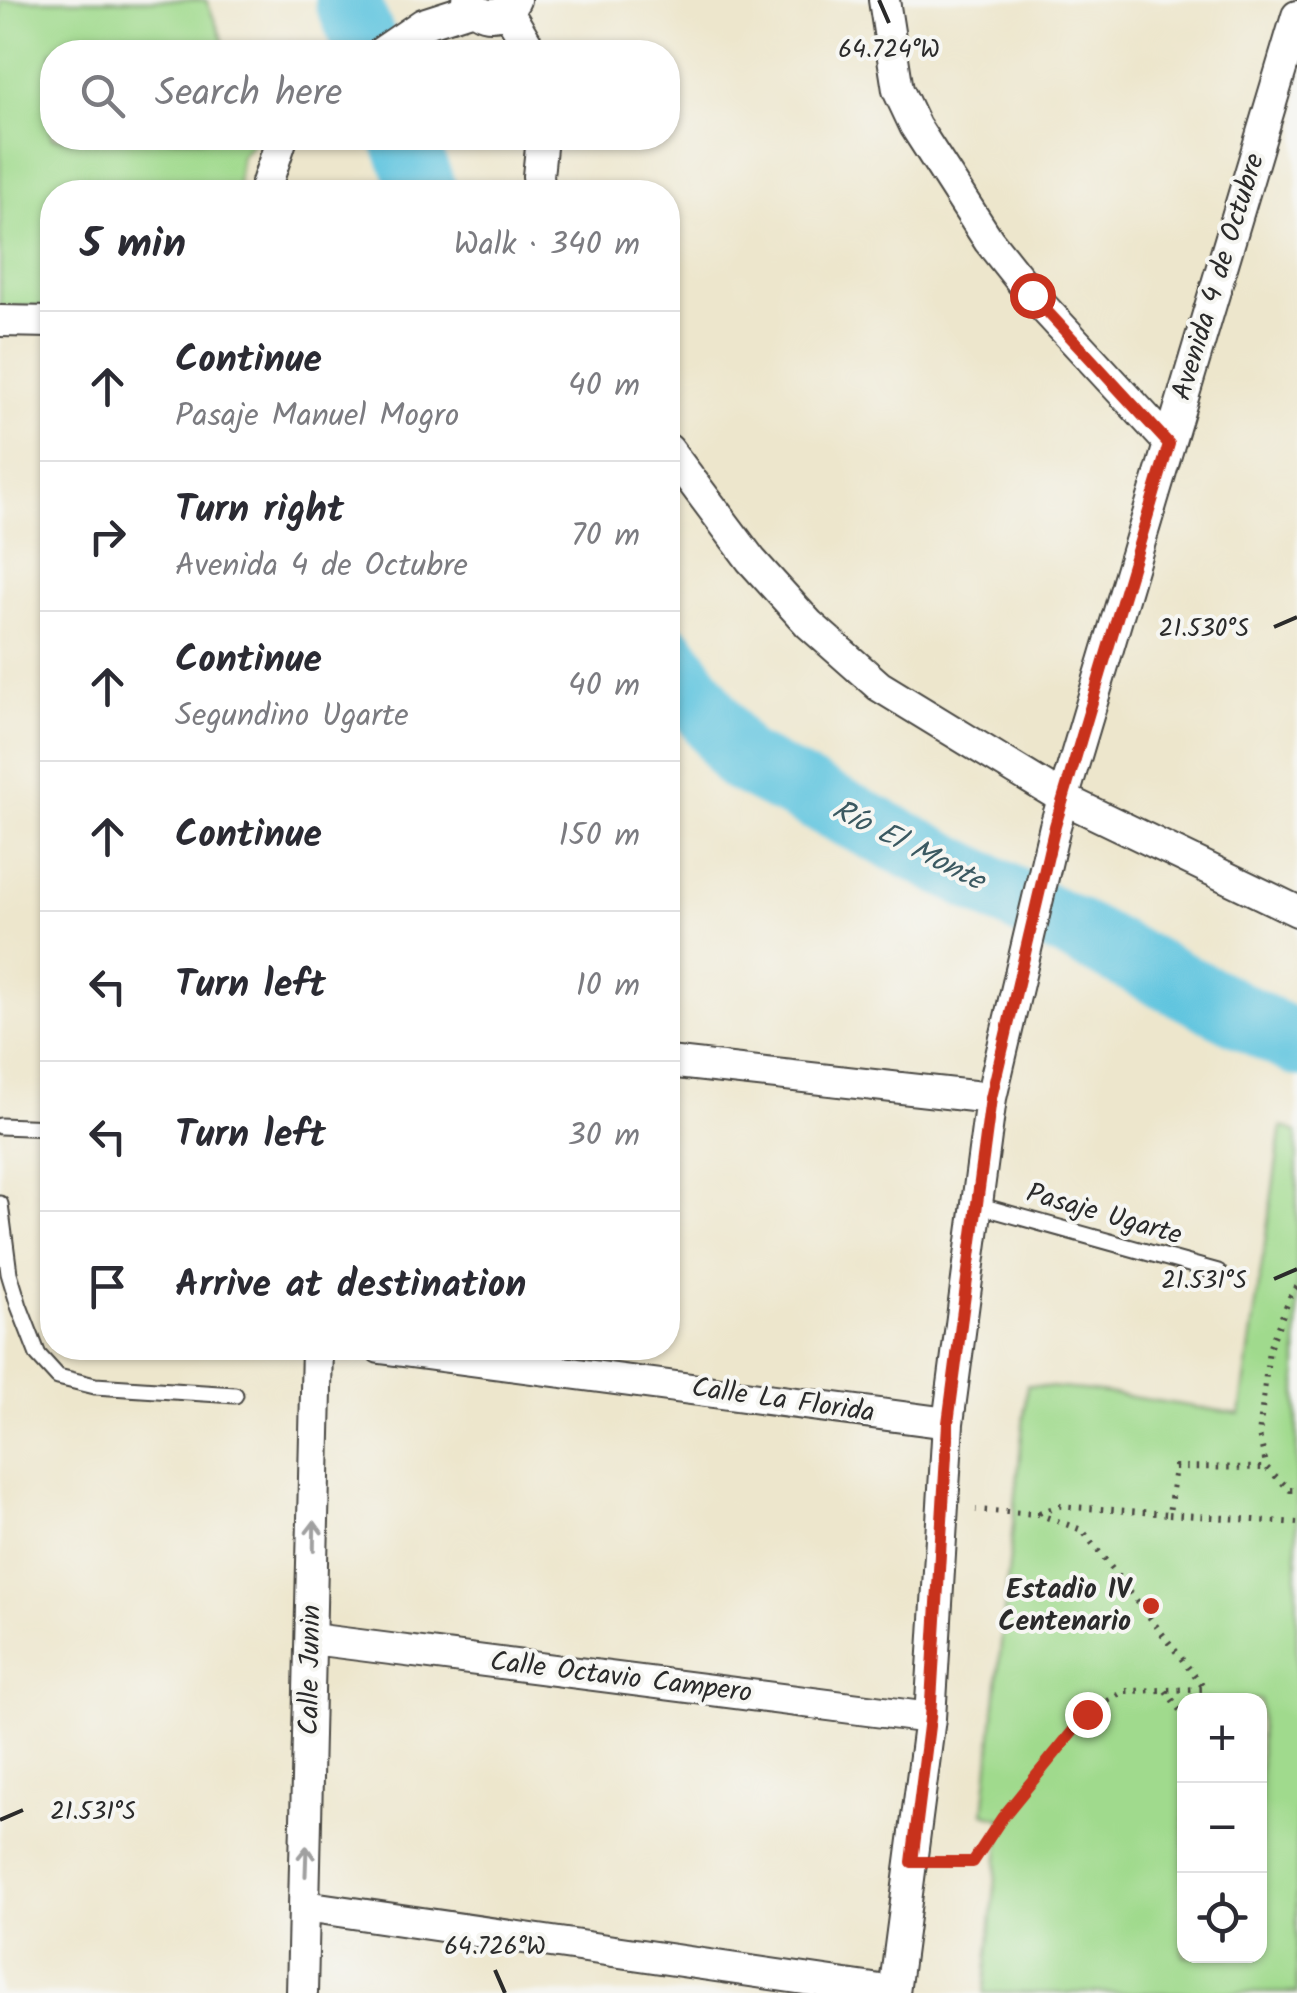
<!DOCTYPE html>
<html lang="en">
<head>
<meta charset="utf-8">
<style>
  :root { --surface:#fff; --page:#f7f7f7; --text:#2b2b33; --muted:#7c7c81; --line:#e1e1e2 }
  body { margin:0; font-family:Kalam,sans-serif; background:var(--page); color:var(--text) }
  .controls { position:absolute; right:30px; bottom:30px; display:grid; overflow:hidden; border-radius:20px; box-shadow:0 2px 8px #0004 }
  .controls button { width:90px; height:90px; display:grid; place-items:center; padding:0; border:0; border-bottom:2px solid var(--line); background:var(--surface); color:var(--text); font:50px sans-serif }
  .stop { position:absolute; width:30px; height:30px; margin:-22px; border:8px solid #c8321e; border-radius:50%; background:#fff }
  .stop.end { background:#c8321e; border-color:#fff; box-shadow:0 2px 10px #0008 }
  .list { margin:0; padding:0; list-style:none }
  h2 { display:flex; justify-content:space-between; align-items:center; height:130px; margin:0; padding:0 40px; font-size:42px }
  h2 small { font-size:32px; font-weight:400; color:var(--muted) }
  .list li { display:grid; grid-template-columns:65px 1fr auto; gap:30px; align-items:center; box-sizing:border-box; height:150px; padding:0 40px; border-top:2px solid var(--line) }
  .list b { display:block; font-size:38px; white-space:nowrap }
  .list p { margin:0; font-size:32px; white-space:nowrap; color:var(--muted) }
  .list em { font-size:32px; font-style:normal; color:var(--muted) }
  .icon { flex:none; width:55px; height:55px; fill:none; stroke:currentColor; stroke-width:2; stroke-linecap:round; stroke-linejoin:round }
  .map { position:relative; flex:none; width:1297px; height:1993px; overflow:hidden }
  .search { position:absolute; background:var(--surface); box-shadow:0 2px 8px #0004; left:40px; top:40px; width:640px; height:110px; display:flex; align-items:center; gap:25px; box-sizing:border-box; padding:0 35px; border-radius:40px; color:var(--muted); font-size:38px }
  .panel { position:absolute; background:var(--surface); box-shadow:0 2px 8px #0004; left:40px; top:180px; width:640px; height:1180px; border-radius:40px }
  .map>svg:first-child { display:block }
  .green { fill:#a0da8d; stroke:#66825c; stroke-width:2.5; fill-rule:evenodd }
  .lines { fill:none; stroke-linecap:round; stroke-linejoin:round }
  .river { stroke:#61c5df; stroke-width:65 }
  .lane-casing { stroke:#484743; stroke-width:19 }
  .street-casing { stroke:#484743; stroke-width:34 }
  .path { stroke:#484743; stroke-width:6; stroke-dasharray:2.5 8; stroke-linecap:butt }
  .lane { stroke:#fff; stroke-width:15 }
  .street { stroke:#fff; stroke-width:30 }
  .oneway { stroke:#a0a0a0 }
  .route { stroke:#c8321e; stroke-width:12 }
  .ticks { fill:none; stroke:#2b2b2b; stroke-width:4 }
  .poi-dot { fill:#c8321e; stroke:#f6f6f2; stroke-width:4 }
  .labels { text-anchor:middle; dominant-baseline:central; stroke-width:8; stroke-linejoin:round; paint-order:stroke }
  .street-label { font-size:28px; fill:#2b2b2b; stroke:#f6f6f2 }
  .poi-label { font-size:28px; font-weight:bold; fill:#2b2b2b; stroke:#f6f6f2; text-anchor:end }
  .water-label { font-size:30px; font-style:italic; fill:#3b5961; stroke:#f6f6f2 }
  .ticks-label { font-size:25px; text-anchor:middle; fill:#2b2b2b; stroke:#f6f6f2; stroke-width:8; stroke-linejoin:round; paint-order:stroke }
</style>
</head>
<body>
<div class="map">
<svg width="1297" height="1993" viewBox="0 0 1297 1993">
  <rect width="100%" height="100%" fill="#f6f6f2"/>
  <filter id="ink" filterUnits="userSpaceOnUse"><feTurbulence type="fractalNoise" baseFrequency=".01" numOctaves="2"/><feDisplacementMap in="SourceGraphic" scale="20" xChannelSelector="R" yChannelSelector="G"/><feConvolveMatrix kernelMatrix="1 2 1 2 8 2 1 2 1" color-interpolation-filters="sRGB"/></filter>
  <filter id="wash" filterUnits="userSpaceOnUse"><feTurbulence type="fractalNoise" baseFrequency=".0048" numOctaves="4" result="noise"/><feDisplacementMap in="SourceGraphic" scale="40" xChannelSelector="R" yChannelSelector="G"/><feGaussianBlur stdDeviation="2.25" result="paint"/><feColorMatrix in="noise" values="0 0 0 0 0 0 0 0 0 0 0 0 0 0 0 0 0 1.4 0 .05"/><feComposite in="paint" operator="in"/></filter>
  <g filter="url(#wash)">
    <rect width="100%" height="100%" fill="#ede6cc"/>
    <path class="green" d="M0,0H206L228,52H52V138H257L241,157L237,192H52V307L0,306Z
      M1282,1126L1297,1132V1993H984L1002,1818L984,1813L1027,1385L1093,1391L1240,1414ZM1184,1700H1260V1956H1184Z"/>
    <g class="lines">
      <path class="river" d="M347,0L369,52
        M403,138L425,192
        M668,656L739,759L1297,1044"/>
    </g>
  </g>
  <g filter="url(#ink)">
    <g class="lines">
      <g class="lane-casing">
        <path id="lane" d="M0,1126L52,1128
          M0,1204L9,1273L19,1306L38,1355L58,1377L95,1386L235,1395
          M977,1205L1218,1272"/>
      </g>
      <g class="street-casing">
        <path id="street" d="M468,0C481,20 502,20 515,0
          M884,0L898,90L915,126L989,241L1032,295L1169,443
          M507,10L532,52
          M382,52L423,24L473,8
          M264,192L282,138
          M540,192L538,176L542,138
          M0,321L52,322
          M668,449L751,560L809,624L879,686L1064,799L1297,911
          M668,1062L991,1098
          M380,1348L948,1423
          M312,1639L930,1718
          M305,1906L894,1992
          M302,1993L317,1348
          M894,1993L930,1718L948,1423L991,1098L1055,826L1297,16"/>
      </g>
      <path class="path" d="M1297,1287L1290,1297L1269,1349L1259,1435L1267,1468L1290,1490H1297
        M1039,1513L1060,1506L1169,1514L1175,1467L1267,1468
        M1169,1514L1297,1523
        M1166,1691L1184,1716
        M943,1862H973L1002,1818L1087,1714L1124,1691L1205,1689L1082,1530L1038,1514L976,1510"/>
      <use href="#lane" class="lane"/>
      <use href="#street" class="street"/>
    </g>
    <defs><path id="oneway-shaft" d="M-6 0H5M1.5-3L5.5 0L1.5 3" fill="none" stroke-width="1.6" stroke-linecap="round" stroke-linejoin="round" transform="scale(2.5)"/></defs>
    <g class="oneway">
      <use href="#oneway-shaft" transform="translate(314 1536) rotate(-89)"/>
      <use href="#oneway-shaft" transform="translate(306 1861) rotate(-88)"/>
    </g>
  </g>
  <g class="lines" filter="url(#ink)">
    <path class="route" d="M1032,295L1169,444L1055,826L991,1098L948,1423L930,1718L912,1862H973L1002,1818L1087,1714"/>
  </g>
  <path class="ticks" d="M879,0L889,23M1274,627L1297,617M1274,1279L1297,1269M0,1820L23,1810M495,1970L505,1993"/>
  <circle class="poi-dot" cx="1151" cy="1606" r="10"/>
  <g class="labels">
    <g class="street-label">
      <text transform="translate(1219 277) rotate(-73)">Avenida 4 de Octubre</text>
      <text transform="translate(1104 1215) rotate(16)">Pasaje Ugarte</text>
      <text transform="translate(783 1401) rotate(8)">Calle La Florida</text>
      <text transform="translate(311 1670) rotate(-89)">Calle Junin</text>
      <text transform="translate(621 1678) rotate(7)">Calle Octavio Campero</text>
    </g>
    <g class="poi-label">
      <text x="1131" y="1590">Estadio IV<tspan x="1131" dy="32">Centenario</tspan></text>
    </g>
    <g class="water-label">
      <text transform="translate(908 846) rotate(27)">Río El Monte</text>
    </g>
  </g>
  <g class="ticks-label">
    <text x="889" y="57">64.724°W</text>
    <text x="1204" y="636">21.530°S</text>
    <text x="1204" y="1288">21.531°S</text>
    <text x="93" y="1819">21.531°S</text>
    <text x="495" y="1954">64.726°W</text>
  </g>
</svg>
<div class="controls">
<button>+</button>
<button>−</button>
<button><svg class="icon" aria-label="locate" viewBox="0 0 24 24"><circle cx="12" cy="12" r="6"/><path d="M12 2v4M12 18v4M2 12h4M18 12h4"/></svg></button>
</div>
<div class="stop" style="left:1032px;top:295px"></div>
<div class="stop end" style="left:1087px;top:1714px"></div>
<div class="search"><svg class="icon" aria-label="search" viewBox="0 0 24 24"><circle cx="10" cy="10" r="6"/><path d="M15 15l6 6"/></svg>Search here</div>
<section class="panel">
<h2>5 min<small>Walk · 340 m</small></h2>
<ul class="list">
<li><svg class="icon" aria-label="ahead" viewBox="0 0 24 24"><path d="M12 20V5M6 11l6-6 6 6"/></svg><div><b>Continue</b><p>Pasaje Manuel Mogro</p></div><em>40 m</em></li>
<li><svg class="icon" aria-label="right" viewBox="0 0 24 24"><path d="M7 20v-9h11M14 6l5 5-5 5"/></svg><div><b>Turn right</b><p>Avenida 4 de Octubre</p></div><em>70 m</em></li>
<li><svg class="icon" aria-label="ahead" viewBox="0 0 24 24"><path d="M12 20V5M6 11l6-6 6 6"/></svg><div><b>Continue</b><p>Segundino Ugarte</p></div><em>40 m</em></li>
<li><svg class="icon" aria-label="ahead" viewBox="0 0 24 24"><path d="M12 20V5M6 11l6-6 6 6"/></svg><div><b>Continue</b></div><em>150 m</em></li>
<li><svg class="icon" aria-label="left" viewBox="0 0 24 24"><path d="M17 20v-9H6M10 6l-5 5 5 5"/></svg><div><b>Turn left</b></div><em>10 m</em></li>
<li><svg class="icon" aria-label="left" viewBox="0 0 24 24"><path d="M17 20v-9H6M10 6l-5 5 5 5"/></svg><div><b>Turn left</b></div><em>30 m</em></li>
<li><svg class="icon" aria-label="arrive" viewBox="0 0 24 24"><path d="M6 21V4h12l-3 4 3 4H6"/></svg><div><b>Arrive at destination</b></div></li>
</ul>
</section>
</div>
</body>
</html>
